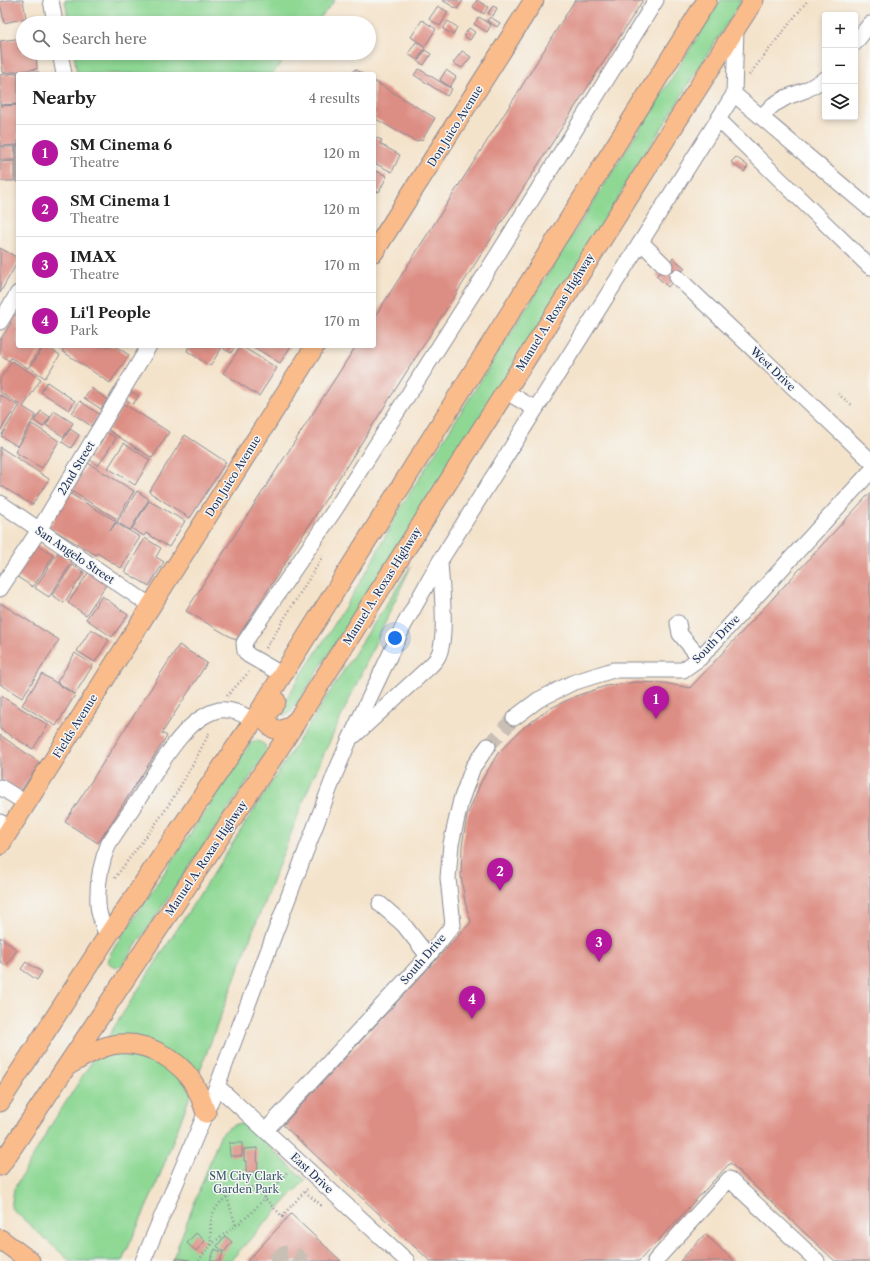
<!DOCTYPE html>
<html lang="en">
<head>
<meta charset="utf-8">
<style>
  :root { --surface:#fff; --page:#f6f6f6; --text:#222; --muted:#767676; --line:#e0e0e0; --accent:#b5179e }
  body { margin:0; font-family:"Libre Caslon Text",serif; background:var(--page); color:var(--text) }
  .controls { position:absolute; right:12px; top:12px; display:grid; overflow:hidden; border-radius:4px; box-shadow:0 2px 6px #0003 }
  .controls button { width:36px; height:36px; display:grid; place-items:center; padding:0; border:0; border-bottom:1px solid var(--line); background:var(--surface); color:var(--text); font:20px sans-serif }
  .you { position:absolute; left:395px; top:638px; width:14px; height:14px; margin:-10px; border:3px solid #fff; border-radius:50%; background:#1a73e8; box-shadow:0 0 0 6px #1a73e833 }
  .badge { display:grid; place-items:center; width:26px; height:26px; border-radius:50%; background:var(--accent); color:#fff; font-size:13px; font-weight:700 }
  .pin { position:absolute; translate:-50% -33px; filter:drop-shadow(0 1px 2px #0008) }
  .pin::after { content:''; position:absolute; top:21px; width:14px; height:12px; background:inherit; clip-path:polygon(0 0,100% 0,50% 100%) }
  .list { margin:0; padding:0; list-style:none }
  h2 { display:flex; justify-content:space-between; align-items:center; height:52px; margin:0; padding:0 16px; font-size:17px }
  h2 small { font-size:13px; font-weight:400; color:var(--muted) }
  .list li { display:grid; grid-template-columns:26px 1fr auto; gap:12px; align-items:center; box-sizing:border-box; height:56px; padding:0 16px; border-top:1px solid var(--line) }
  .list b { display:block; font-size:15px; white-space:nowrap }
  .list p { margin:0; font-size:13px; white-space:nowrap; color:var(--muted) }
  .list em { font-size:13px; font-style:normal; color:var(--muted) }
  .icon { flex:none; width:22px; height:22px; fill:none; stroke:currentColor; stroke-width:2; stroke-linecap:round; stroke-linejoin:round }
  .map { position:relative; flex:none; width:870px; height:1261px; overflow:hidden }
  .search { position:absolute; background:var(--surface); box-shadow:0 2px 6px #0003; left:16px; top:16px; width:360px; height:44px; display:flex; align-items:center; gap:10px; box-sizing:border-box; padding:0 14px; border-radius:22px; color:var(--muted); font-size:15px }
  .panel { position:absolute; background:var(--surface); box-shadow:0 2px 6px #0003; left:16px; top:72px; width:360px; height:276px; border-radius:4px }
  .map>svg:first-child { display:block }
  .green { fill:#8ed894; stroke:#548479 }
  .building { fill:#dd8e84 }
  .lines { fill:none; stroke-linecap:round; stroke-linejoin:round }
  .minor-tunnel { stroke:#c9bfb5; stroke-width:15; stroke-dasharray:15 8; stroke-linecap:butt }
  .minor-casing { stroke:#888994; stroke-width:17 }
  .major-casing { stroke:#888994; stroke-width:21 }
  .path { stroke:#888994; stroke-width:2.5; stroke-dasharray:1 3; stroke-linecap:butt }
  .minor { stroke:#fff; stroke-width:15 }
  .major { stroke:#fabc8b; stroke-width:19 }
  .labels { text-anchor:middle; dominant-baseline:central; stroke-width:3; stroke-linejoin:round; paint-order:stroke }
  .street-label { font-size:11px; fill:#1b2f5e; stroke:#f6f6f2 }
  .park-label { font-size:11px; fill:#38596c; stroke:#f6f6f2 }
</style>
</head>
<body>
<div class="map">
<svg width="870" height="1261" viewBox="0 0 870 1261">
  <rect width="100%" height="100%" fill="#f6f6f2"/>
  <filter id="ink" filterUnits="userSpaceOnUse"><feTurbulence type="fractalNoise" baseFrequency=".025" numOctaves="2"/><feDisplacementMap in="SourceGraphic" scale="8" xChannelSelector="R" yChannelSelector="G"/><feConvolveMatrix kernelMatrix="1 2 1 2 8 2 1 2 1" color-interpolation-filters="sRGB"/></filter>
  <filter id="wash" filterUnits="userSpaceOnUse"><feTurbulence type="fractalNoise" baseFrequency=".012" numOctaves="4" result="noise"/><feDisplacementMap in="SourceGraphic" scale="16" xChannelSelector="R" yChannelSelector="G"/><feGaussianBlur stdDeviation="0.9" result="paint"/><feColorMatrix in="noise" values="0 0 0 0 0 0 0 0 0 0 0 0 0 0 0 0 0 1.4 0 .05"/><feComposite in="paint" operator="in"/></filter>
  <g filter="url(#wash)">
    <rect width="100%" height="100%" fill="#f4e3cb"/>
    <path class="green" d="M65,0H335L316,23H69Z
      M721,0H742L691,80L667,120L627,181L607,219L292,711L286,715L282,714L280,711L283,703L334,625L368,569L401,507Z
      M74,53H290L272,74H77Z
      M411,566L311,782L258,918L155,1188L122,1261H70L11,1208L14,1189L53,1122Z
      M257,740L265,745L266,752L265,755L124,963C119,968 113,968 108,962L110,954L250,744Z
      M241,1123L247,1126L305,1180L230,1261H172L220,1136C226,1129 231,1125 241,1123Z"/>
    <g id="blocks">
      <path class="building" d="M8,0H23L26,18L4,23L0,2Z
        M442,0H463L457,9Z
        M477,0L488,7L484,14L473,7Z
        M575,0H643L236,640L186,611L356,346H374V318L512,102Z
        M438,6L448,12L440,26L429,19Z
        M493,6L497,8L493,16L488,13Z
        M479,17L491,25L487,32L474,24Z
        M490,17L500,23L497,27L487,21Z
        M422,20L436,29L425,46L411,37Z
        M448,21L457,27L453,35L443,29Z
        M469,28L475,32L470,40L464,36Z
        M23,38V53H36L37,69L3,73L0,41Z
        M416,42L425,48L417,60L408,54Z
        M425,50L431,54L424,65L418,62Z
        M462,51L471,57L462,68L453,63Z
        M355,69L363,74H352Z
        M419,69L452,89L447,96L414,75Z
        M446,70L456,77L450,87L440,80Z
        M39,72V74H22V73Z
        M18,73V104L0,105V75Z
        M374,81L435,118L422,140L415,141L374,118L376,115L374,114Z
        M18,105V145L0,146V106Z
        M374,137L382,140L380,144L400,155L392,172L374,163Z
        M16,146H18V182H16Z
        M0,147H15V160H0Z
        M736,157L748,166L744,172L731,162Z
        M14,161V181H0V162Z
        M374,170L387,176L379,192L376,191L374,195Z
        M0,248L18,258V261L0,293Z
        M673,258L685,268L668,287L656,276Z
        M11,312L18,317V346H37L41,349L28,368L11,358L9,361L0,354V340L11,323L6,320Z
        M44,346H46L60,355L45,378L30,368Z
        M54,346H63L60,350Z
        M66,346H115L129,355L110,383L62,351Z
        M189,346H223L210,366L187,351Z
        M225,346H235L231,353L224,349Z
        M241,346L277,368L259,396L223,373Z
        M252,346H291L280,363Z
        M12,361L41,379L23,407L36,415L17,446L1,436L20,405L0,392V379Z
        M47,382L75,401L69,410L41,392Z
        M91,388L107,399L101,409L84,398Z
        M130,391L139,396L133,404L125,399Z
        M0,395L17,405L0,431Z
        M80,401L99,414L91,426L72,413Z
        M124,404L169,432L152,458L108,430Z
        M41,411L50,417L43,427L34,421Z
        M54,411L73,423L64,437L46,425Z
        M32,424L59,441L42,468L15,452Z
        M70,429L79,435L71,448L62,442Z
        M106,432L116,438L98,466L89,459Z
        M185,435L226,462L190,518L149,492Z
        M124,443L150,460L135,485L108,468Z
        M0,447L49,479L32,505L0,485Z
        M88,463L134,491L117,519L71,491Z
        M137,491L149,499L130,530L117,522Z
        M69,493L116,521L110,531L116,523L140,537L121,568L97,553L96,555L49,527Z
        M870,493V1261H835L730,1163L639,1261H430L283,1125L471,922L465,902L461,876L462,846L467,816L481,782L498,753L523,728L549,709L576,696L606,686L636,682L664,683L690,688Z
        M149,501L185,521L169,547L146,533L144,536L132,529Z
        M145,538L161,548L156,557L164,562L149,586L125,572Z
        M36,544L54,555L33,587L16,576Z
        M58,552L72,562L49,597L35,588Z
        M72,565L84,572L64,603L52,595Z
        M90,570L108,582L86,615L68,603Z
        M102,596L128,615L112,637L86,619Z
        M0,603L59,640L22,698L0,684Z
        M91,629L109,640L95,662L77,651Z
        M179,645L207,663L162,733L167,736L98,843L65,822Z
        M75,653L93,665L75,694L57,682Z
        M42,674L75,695L56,726L22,705Z
        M1,696L48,725L33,749L0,729V698Z
        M0,735L40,763L20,792L0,778Z
        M0,937L17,950L6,966L0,961Z
        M26,962L42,972L37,980L21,969Z
        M229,1143H242V1156H230Z
        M257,1148L258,1172H246V1161H244V1149Z
        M291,1214L341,1261H247Z
        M196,1233L205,1241L196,1251L187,1243Z
        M705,1234L734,1261H680Z
        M225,1236L232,1242L224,1252L217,1246Z
        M215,1249L223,1253L220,1261H210Z
        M177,1258L190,1260V1261H176Z"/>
    </g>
  </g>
  <g filter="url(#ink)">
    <use href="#blocks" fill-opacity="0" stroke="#888994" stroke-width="1"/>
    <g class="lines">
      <path class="minor-tunnel" d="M488,746L514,718
        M275,1261C285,1249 292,1251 303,1261"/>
      <g class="minor-casing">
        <path id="minor" d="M51,0L55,23
          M855,43L870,24
          M60,53L64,74
          M734,94L870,209
          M761,117L773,105L787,97L806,90L825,79
          M719,120L870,267
          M641,242L665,266
          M677,277L870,460
          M0,322L18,293
          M505,391L535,409
          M0,503L151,606
          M0,589L39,530L149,346
          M678,623L680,634L700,658
          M283,675L248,655L245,651L244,643L336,508L498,254L656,0
          M514,718L538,700L572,683L613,670H683L700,658L870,472
          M355,735L428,668C431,665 436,661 438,656C448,638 441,583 440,561
          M0,787L26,803
          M0,822L11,828
          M380,904L403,924L428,956
          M107,937C104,927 98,915 98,904C97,884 101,862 109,843C120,826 132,809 143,792C160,765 186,717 219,710C231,708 244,715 254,720
          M217,1086L407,1261
          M266,1130L428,956L453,925L448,878L451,844L461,800L473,767L488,746
          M143,1261L217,1086L335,774L349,741L404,625L440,561L734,94L736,28
          M655,1261L729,1179L817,1261"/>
      </g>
      <g class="major-casing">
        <path id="major" d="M374,252L534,0
          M276,701L267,714V723C279,736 287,729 297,720
          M0,845L315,346
          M69,1065C83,1057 102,1045 119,1044C149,1041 185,1063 197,1090C201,1097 203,1105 206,1113
          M0,1102L107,937L254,720L707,0
          M0,1166L284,741L736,28L754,0
          M0,1239L30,1261"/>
      </g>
      <path class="path" d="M749,75L808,0
        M838,394L853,406
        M266,648L323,556
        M227,696L249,672
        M115,878C129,858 145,839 159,819C179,791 195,761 210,731
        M305,1192L321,1205L323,1203
        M227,1197L236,1226
        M282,1216L307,1189
        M211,1245C211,1235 209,1223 213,1214C216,1203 240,1184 252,1187C252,1188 257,1191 257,1191L286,1220
        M199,1261C209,1241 233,1230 249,1215C263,1201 276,1185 288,1171"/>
      <use href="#minor" class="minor"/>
      <use href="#major" class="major"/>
    </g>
  </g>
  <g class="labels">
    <g class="street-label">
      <text transform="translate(455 126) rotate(-58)">Don Juico Avenue</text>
      <text transform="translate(555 312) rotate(-58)">Manuel A. Roxas Highway</text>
      <text transform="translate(773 369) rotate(44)">West Drive</text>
      <text transform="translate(76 468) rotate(-59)">22nd Street</text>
      <text transform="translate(233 476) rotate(-58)">Don Juico Avenue</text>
      <text transform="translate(75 555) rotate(34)">San Angelo Street</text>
      <text transform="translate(382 586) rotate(-58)">Manuel A. Roxas Highway</text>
      <text transform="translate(716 639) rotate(-46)">South Drive</text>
      <text transform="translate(75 726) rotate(-58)">Fields Avenue</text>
      <text transform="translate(206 858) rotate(-56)">Manuel A. Roxas Highway</text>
      <text transform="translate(423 959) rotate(-49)">South Drive</text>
      <text transform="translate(312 1173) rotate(43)">East Drive</text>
    </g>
    <g class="park-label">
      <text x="246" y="1176">SM City Clark<tspan x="246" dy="13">Garden Park</tspan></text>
    </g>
  </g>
</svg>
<div class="controls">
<button>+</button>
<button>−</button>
<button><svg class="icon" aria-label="layers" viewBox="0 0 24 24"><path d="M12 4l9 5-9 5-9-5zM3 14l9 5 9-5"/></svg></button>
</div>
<div class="you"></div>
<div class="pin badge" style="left:656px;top:719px">1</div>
<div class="pin badge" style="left:500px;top:891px">2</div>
<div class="pin badge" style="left:599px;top:962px">3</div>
<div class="pin badge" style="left:472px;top:1019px">4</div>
<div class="search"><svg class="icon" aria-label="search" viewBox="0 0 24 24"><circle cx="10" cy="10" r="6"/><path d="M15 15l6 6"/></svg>Search here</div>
<section class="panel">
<h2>Nearby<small>4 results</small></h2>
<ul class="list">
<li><span class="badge">1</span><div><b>SM Cinema 6</b><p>Theatre</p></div><em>120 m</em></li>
<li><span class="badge">2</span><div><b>SM Cinema 1</b><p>Theatre</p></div><em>120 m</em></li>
<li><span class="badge">3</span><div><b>IMAX</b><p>Theatre</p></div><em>170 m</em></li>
<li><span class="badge">4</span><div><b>Li'l People</b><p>Park</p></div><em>170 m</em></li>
</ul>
</section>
</div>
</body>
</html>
